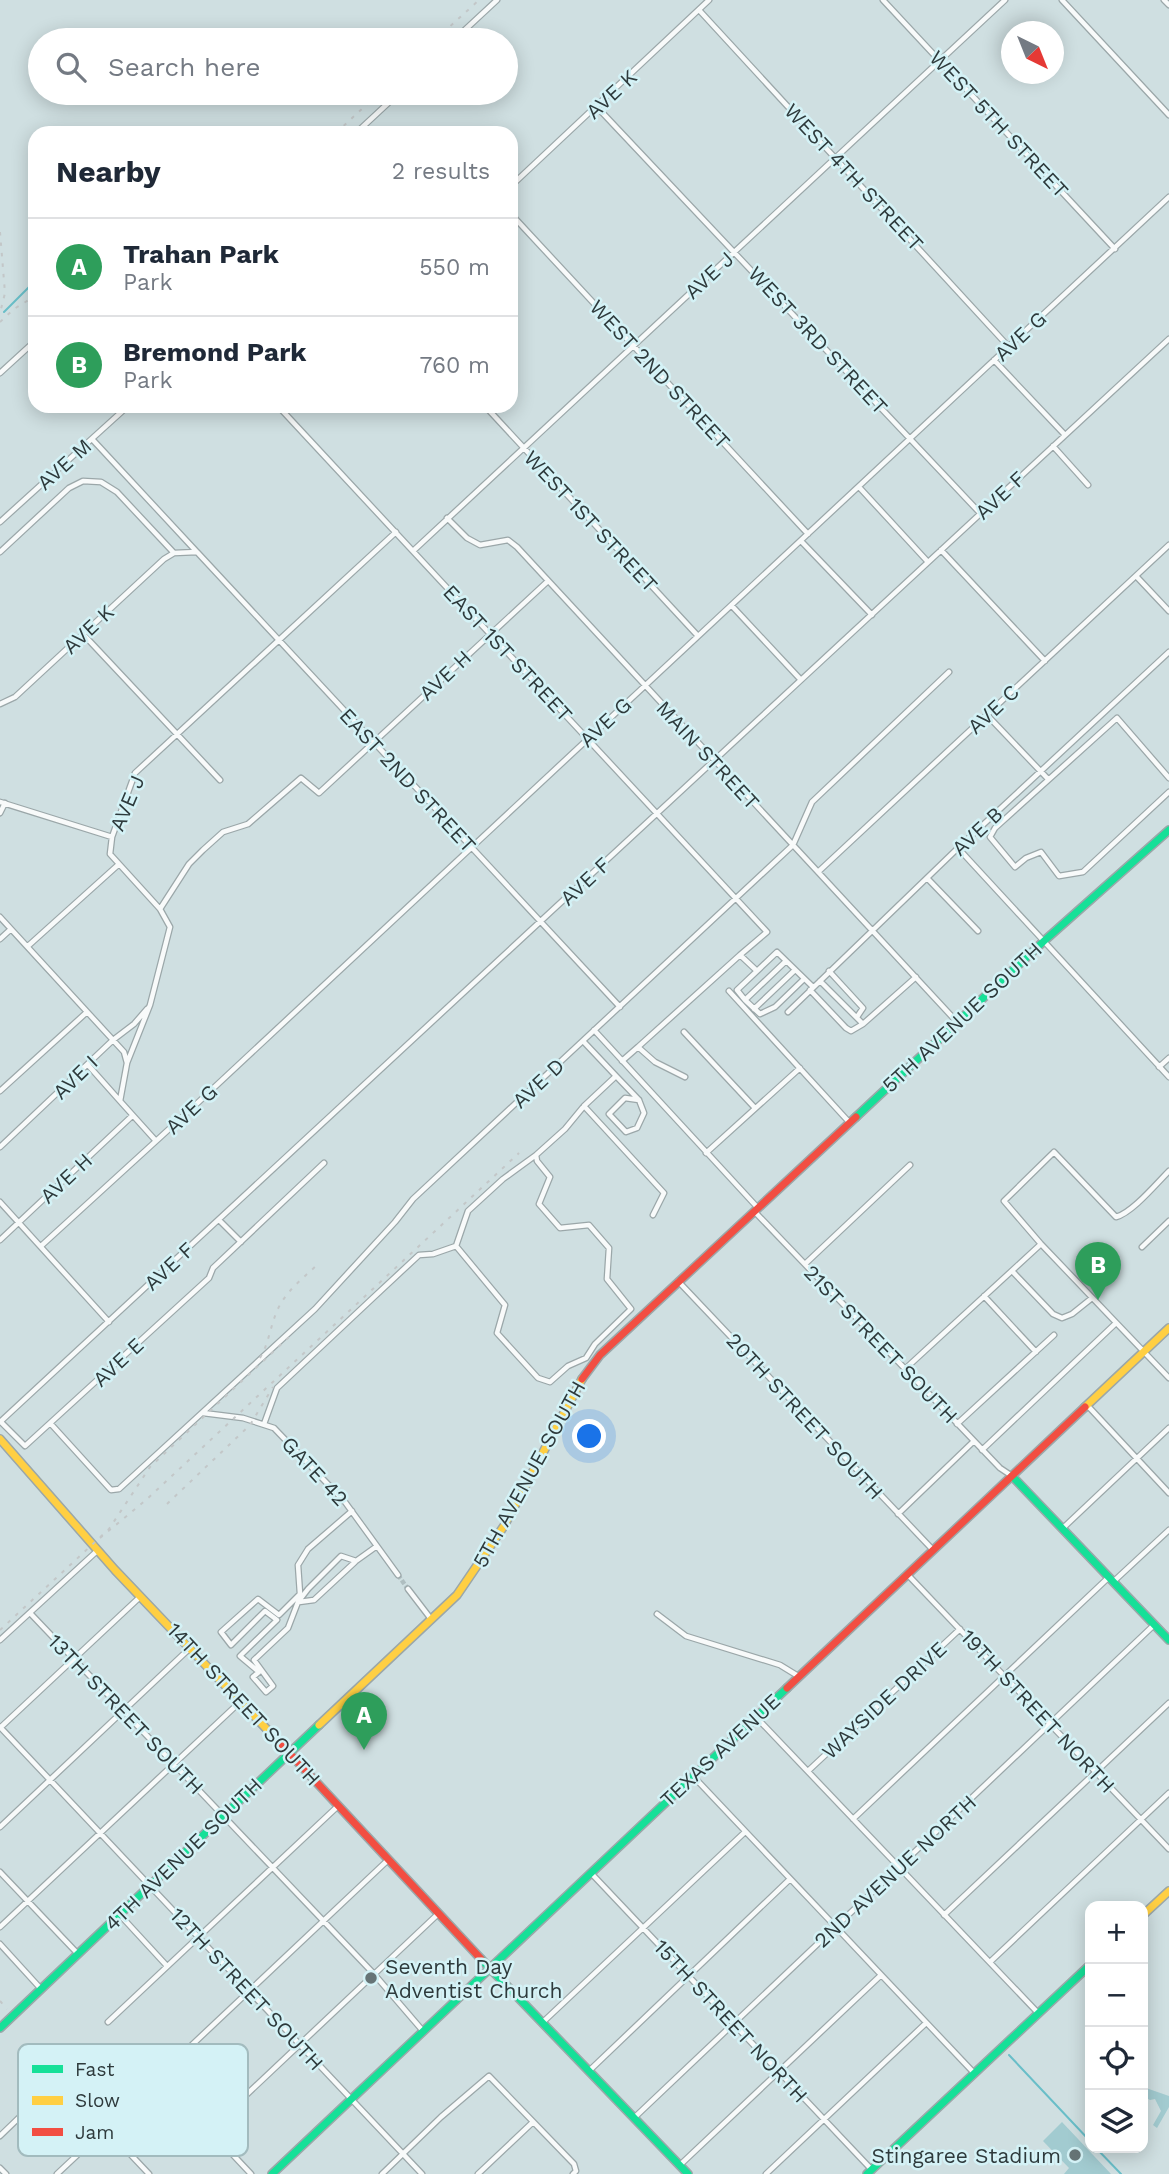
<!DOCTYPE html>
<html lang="en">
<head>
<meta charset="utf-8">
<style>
  :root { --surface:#fff; --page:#f2f2f3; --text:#1f2937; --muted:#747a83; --line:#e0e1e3; --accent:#db2777 }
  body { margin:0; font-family:"Work Sans",sans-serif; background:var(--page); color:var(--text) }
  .controls { position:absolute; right:21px; bottom:21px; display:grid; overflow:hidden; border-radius:14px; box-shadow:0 4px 18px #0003 }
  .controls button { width:63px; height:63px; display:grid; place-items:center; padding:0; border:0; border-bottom:2px solid var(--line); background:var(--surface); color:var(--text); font:35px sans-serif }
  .compass { position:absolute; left:1001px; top:21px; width:63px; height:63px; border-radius:50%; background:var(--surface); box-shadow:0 4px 18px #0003; rotate:137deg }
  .you { position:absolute; left:590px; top:1437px; width:24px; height:24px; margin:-18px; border:5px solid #fff; border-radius:50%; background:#1a73e8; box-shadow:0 0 0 10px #1a73e833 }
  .badge { display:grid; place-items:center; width:46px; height:46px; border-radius:50%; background:var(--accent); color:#fff; font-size:23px; font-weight:700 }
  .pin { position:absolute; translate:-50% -58px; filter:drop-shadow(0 2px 4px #0008) }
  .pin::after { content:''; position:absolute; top:37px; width:24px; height:21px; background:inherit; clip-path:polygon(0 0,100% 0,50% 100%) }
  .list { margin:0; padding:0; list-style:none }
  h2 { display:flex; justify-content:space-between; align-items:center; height:91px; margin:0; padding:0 28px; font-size:30px }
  h2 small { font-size:23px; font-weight:400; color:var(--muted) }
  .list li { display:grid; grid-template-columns:46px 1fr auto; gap:21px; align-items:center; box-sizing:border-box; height:98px; padding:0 28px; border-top:2px solid var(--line) }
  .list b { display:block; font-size:26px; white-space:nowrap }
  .list p { margin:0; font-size:23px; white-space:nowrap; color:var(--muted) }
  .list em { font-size:23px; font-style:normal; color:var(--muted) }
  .icon { flex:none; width:38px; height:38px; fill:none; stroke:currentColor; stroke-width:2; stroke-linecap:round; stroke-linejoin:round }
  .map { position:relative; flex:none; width:1169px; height:2174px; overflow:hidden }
  .search { position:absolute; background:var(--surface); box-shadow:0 4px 18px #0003; left:28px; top:28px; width:490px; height:77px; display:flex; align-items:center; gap:18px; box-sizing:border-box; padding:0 24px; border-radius:38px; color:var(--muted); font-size:26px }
  .panel { position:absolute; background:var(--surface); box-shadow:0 4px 18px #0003; left:28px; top:126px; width:490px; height:287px; border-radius:21px }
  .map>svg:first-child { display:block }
  .garden { fill:#a2cbd0 }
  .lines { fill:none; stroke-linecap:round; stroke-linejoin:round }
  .stream { stroke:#69bec8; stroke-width:2 }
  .street-tunnel { stroke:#afbec0; stroke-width:4.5; stroke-dasharray:4.5 2; stroke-linecap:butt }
  .street-casing { stroke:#9ba7a9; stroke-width:7 }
  .fast-casing { stroke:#9ba7a9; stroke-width:10 }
  .slow-casing { stroke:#9ba7a9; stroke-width:10 }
  .jam-casing { stroke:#9ba7a9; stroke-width:10 }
  .street { stroke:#f8fafa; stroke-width:4.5 }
  .fast { stroke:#16e098; stroke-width:7 }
  .slow { stroke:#ffcf43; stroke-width:7 }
  .jam { stroke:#f24e42; stroke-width:7 }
  .rail { stroke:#c3c7c8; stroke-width:2; stroke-dasharray:3.5 7; stroke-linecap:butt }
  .poi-dot { fill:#667476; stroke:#d4f2f6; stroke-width:2.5 }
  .labels { text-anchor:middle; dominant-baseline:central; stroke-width:5; stroke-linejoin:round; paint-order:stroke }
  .street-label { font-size:21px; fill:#2e3a3c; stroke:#d4f2f6 }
  .poi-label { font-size:21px; fill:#2e3a3c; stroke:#d4f2f6; text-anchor:start }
  .key { fill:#d4f2f6; stroke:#a2bbbe; stroke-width:2 }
  .key-label { font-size:19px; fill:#2e3a3c }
</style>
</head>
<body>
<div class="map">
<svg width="1169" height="2174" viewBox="0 0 1169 2174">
  <rect width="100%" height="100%" fill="#cfdfe1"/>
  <path class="garden" d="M1146,2088L1169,2096V2107L1157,2128L1153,2125L1161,2111L1155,2099L1150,2100L1143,2096Z
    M1062,2122L1111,2174H1064L1069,2168L1043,2141Z"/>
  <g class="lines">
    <path class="stream" d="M4,312L29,287L35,285
      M1009,2055L1090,2141
      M1096,2148L1121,2174"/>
    <path class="street-tunnel" d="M398,1575L408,1589"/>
    <g class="street-casing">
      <path id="street" d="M883,0L1115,249
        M1062,0L1169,115
        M1164,0L1169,5
        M699,10L1008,346
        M454,40L497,0
        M597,107L980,513
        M356,133L399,93
        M511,186L709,0
        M511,214L808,534
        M994,360L1065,435
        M0,373L35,341
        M278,406L767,932L740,955L757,971
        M485,406L698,636
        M92,439L196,551
        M1053,446L1088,485
        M859,487L928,562
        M447,518L467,538L480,545L508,540L517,547L957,1022
        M0,522L128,406
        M801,541L872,615
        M941,550L1045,661
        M413,551L1005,0
        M0,552L69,488L83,481L101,482L117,492L174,553L197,552L620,1007
        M1136,576L1169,611
        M732,606L801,680
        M83,634L220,780
        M0,704L15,697L164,559L174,553
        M987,715L1048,779
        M1169,778L1117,718L995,828L990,837L1015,867L1026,858L1041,852L1059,876L1083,872L1169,792
        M0,802L112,837
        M0,813L5,803
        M958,848L1169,1077
        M818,872L1169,545
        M927,878L978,931
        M160,909L189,864L203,850L223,832L248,824L301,778L319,793L548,581
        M0,917L124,1052L127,1063
        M0,939L11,929
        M28,946L118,865
        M786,961L745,1000L737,990L777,952L813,987
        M829,971L863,1008L857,1017
        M820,981L863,1024L916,977
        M810,990L846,1028L851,1031L863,1024
        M729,991L849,1122
        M745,1000L760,1014L775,1007L804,979
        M754,1009L795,970
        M788,1012L958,848L1169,652
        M594,1030L757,1207
        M684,1032L755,1108
        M583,1041L616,1076L584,1106L664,1193L653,1215
        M622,1061L638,1047
        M88,1065L120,1101
        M1159,1067L1169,1058
        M616,1076L639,1100L644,1113L637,1128L626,1132L609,1114L625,1098L639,1100
        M685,1077L655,1062L638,1047L740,955
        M0,1091L87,1012
        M156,1141L120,1101L127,1063L150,1005L170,927L160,909L110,854L112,837L135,773L396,532
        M0,1147L113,1040L134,1024L147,1009
        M706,1153L800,1068
        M536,1155L503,1179L468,1211L456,1246L505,1305L497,1333L538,1378L550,1382L568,1366L586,1358L595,1344L631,1309L607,1279L609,1248L589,1225L560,1228L539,1204L550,1177L537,1161L536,1155L565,1129L584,1106
        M1169,1171C1156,1184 1132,1213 1116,1217L1054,1152L1004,1201L1041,1244L1169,1378
        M0,1202L109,1322
        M754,1211L1000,1468L1012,1476
        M219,1220L241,1242
        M0,1240L132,1116
        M41,1246L190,1110L1169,197
        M1142,1247L1169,1221
        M805,1264L910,1165
        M1012,1271L1053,1314L1062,1318L1072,1314L1092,1298
        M678,1281L933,1550
        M984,1296L1036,1352
        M905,1369L1041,1244
        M1087,1405L1169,1493
        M203,1413L243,1418L274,1428L345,1502L398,1575
        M0,1422L1169,339
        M1,1422L25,1446L209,1278L213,1268L324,1163
        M51,1424L111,1490L119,1489L315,1309L395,1222L413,1199L793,845L812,802L949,672
        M264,1424L277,1388L375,1296L419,1255L433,1254L456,1246
        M957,1424L1054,1335
        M982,1450L1116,1323
        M352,1511L308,1549L298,1565L300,1594L279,1615L258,1599L221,1632L231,1645L265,1611L277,1620L240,1656L259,1672L253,1677L266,1692L273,1686L254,1660L288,1628L298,1602L308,1589L341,1556L356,1561L377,1546
        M898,1514L974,1441
        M1063,1528L1169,1428
        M908,1575L1169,1849
        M1113,1582L1169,1530
        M408,1589L431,1619
        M299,1602L314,1600L355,1562
        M30,1613L374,1974L423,2031
        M657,1614L686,1636L780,1665L798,1676
        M0,1640L97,1551
        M756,1717L1039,2014
        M0,1727L422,2174
        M1,1727L141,1596
        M808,1771L960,1629
        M693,1776L975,2074
        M853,1819L1109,1577
        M0,1827L190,1648
        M0,1872L78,1954
        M591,1873L871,2169
        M120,1915L167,1966
        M944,1915L1169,1703
        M0,1927L241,1701
        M0,1944L41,1989
        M990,1962L1169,1793
        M108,2022L338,1806
        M543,2022L745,1832
        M131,2050L159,2076L251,2174
        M590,2070L789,1880
        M159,2076L388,1860
        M635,2117L1154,1625
        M209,2130L438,1914
        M0,2136L56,2082L66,2086L149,2174
        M680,2165L880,1976
        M0,2168L6,2174
        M57,2174L106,2128
        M382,2174L441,2117L489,2076L574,2164L576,2171L573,2174
        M478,2174L533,2122
        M766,2174L925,2024"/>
    </g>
    <g class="fast-casing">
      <path id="fast" d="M856,1117L1044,941L1169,830
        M1012,1476L1169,1640
        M481,1959L688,2174
        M0,2028L319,1725
        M272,2174L787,1688
        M867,2174L1090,1965"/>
    </g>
    <g class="slow-casing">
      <path id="slow" d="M1085,1407L1169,1328
        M0,1439L115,1570L279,1742
        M319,1725L457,1595L504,1526L582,1379
        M1143,1915L1169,1891"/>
    </g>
    <g class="jam-casing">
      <path id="jam" d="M582,1379L600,1355L856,1117
        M787,1688L1085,1407
        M279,1742L481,1959"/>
    </g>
    <use href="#street" class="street"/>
    <use href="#fast" class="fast"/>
    <use href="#slow" class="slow"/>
    <use href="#jam" class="jam"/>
    <path class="rail" d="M435,40L479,0
      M336,133L379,93
      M0,232L5,293L0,313
      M0,322L14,309L35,296
      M260,1358C269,1343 270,1327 277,1311C285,1292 302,1279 317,1265
      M167,1504L250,1425L273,1387
      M100,1538L146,1500L519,1153
      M0,1630L109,1529L150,1467L289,1337
      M0,2001L7,2009"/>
  </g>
  <g class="poi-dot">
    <circle cx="371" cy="1978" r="7"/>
    <circle cx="1075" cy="2155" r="7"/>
  </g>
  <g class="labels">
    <g class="street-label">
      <text transform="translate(611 94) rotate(-43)">AVE K</text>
      <text transform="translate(999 124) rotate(47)">WEST 5TH STREET</text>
      <text transform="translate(854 177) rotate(47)">WEST 4TH STREET</text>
      <text transform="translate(709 275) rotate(-43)">AVE J</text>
      <text transform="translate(1020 336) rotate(-43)">AVE G</text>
      <text transform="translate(818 340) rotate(47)">WEST 3RD STREET</text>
      <text transform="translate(660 374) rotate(47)">WEST 2ND STREET</text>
      <text transform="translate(64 464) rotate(-42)">AVE M</text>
      <text transform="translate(1000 495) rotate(-43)">AVE F</text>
      <text transform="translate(591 521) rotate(47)">WEST 1ST STREET</text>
      <text transform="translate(88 629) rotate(-43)">AVE K</text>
      <text transform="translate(508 653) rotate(47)">EAST 1ST STREET</text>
      <text transform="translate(445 675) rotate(-43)">AVE H</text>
      <text transform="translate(993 709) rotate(-43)">AVE C</text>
      <text transform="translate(605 722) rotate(-43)">AVE G</text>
      <text transform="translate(708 755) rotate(47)">MAIN STREET</text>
      <text transform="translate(408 780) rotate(47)">EAST 2ND STREET</text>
      <text transform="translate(127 803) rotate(-67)">AVE J</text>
      <text transform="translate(977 831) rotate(-43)">AVE B</text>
      <text transform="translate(585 881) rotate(-43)">AVE F</text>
      <text transform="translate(962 1017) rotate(-43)">5TH AVENUE SOUTH</text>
      <text transform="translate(75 1077) rotate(-44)">AVE I</text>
      <text transform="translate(538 1083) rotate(-43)">AVE D</text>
      <text transform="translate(191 1109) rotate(-43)">AVE G</text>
      <text transform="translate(66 1178) rotate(-43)">AVE H</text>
      <text transform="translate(169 1266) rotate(-43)">AVE F</text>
      <text transform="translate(881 1344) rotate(46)">21ST STREET SOUTH</text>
      <text transform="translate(118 1362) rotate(-43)">AVE E</text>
      <text transform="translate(805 1416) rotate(47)">20TH STREET SOUTH</text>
      <text transform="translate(315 1471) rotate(47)">GATE 42</text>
      <text transform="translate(529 1474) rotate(-61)">5TH AVENUE SOUTH</text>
      <text transform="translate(884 1700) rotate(-43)">WAYSIDE DRIVE</text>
      <text transform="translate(244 1704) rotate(47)">14TH STREET SOUTH</text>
      <text transform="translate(1038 1711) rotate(47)">19TH STREET NORTH</text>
      <text transform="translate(126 1714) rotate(46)">13TH STREET SOUTH</text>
      <text transform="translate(720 1750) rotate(-43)">TEXAS AVENUE</text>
      <text transform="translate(183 1854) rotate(-44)">4TH AVENUE SOUTH</text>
      <text transform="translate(895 1871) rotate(-43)">2ND AVENUE NORTH</text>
      <text transform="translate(247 1989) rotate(47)">12TH STREET SOUTH</text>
      <text transform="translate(731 2021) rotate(47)">15TH STREET NORTH</text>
    </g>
    <g class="poi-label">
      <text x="385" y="1966">Seventh Day<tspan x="385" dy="24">Adventist Church</tspan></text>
      <text x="1061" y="2155" text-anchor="end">Stingaree Stadium</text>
    </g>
  </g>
  <rect x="18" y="2044" width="230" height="112" rx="10" class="key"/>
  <rect x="32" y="2065" width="31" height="8" fill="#16e098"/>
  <rect x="32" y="2096" width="31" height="9" fill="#ffcf43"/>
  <rect x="32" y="2128" width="31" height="8" fill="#f24e42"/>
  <g class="key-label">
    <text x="75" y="2076">Fast</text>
    <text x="75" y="2107">Slow</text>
    <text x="75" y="2139">Jam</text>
  </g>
</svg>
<div class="controls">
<button>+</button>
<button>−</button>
<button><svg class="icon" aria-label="locate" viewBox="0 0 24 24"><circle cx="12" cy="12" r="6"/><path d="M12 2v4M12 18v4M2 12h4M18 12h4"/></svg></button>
<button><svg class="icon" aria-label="layers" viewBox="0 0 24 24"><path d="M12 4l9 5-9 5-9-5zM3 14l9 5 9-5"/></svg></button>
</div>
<svg class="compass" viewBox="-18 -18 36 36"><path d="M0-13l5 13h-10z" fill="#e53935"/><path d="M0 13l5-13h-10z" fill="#747a83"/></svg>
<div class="you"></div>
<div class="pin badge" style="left:364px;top:1750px;background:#2e9e5b">A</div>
<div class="pin badge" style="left:1098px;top:1300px;background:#2e9e5b">B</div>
<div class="search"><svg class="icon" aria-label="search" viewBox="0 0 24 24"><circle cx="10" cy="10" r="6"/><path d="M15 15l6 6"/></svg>Search here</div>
<section class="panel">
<h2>Nearby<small>2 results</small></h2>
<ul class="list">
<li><span class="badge" style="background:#2e9e5b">A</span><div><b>Trahan Park</b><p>Park</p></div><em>550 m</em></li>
<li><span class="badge" style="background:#2e9e5b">B</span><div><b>Bremond Park</b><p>Park</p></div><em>760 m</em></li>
</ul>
</section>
</div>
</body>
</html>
